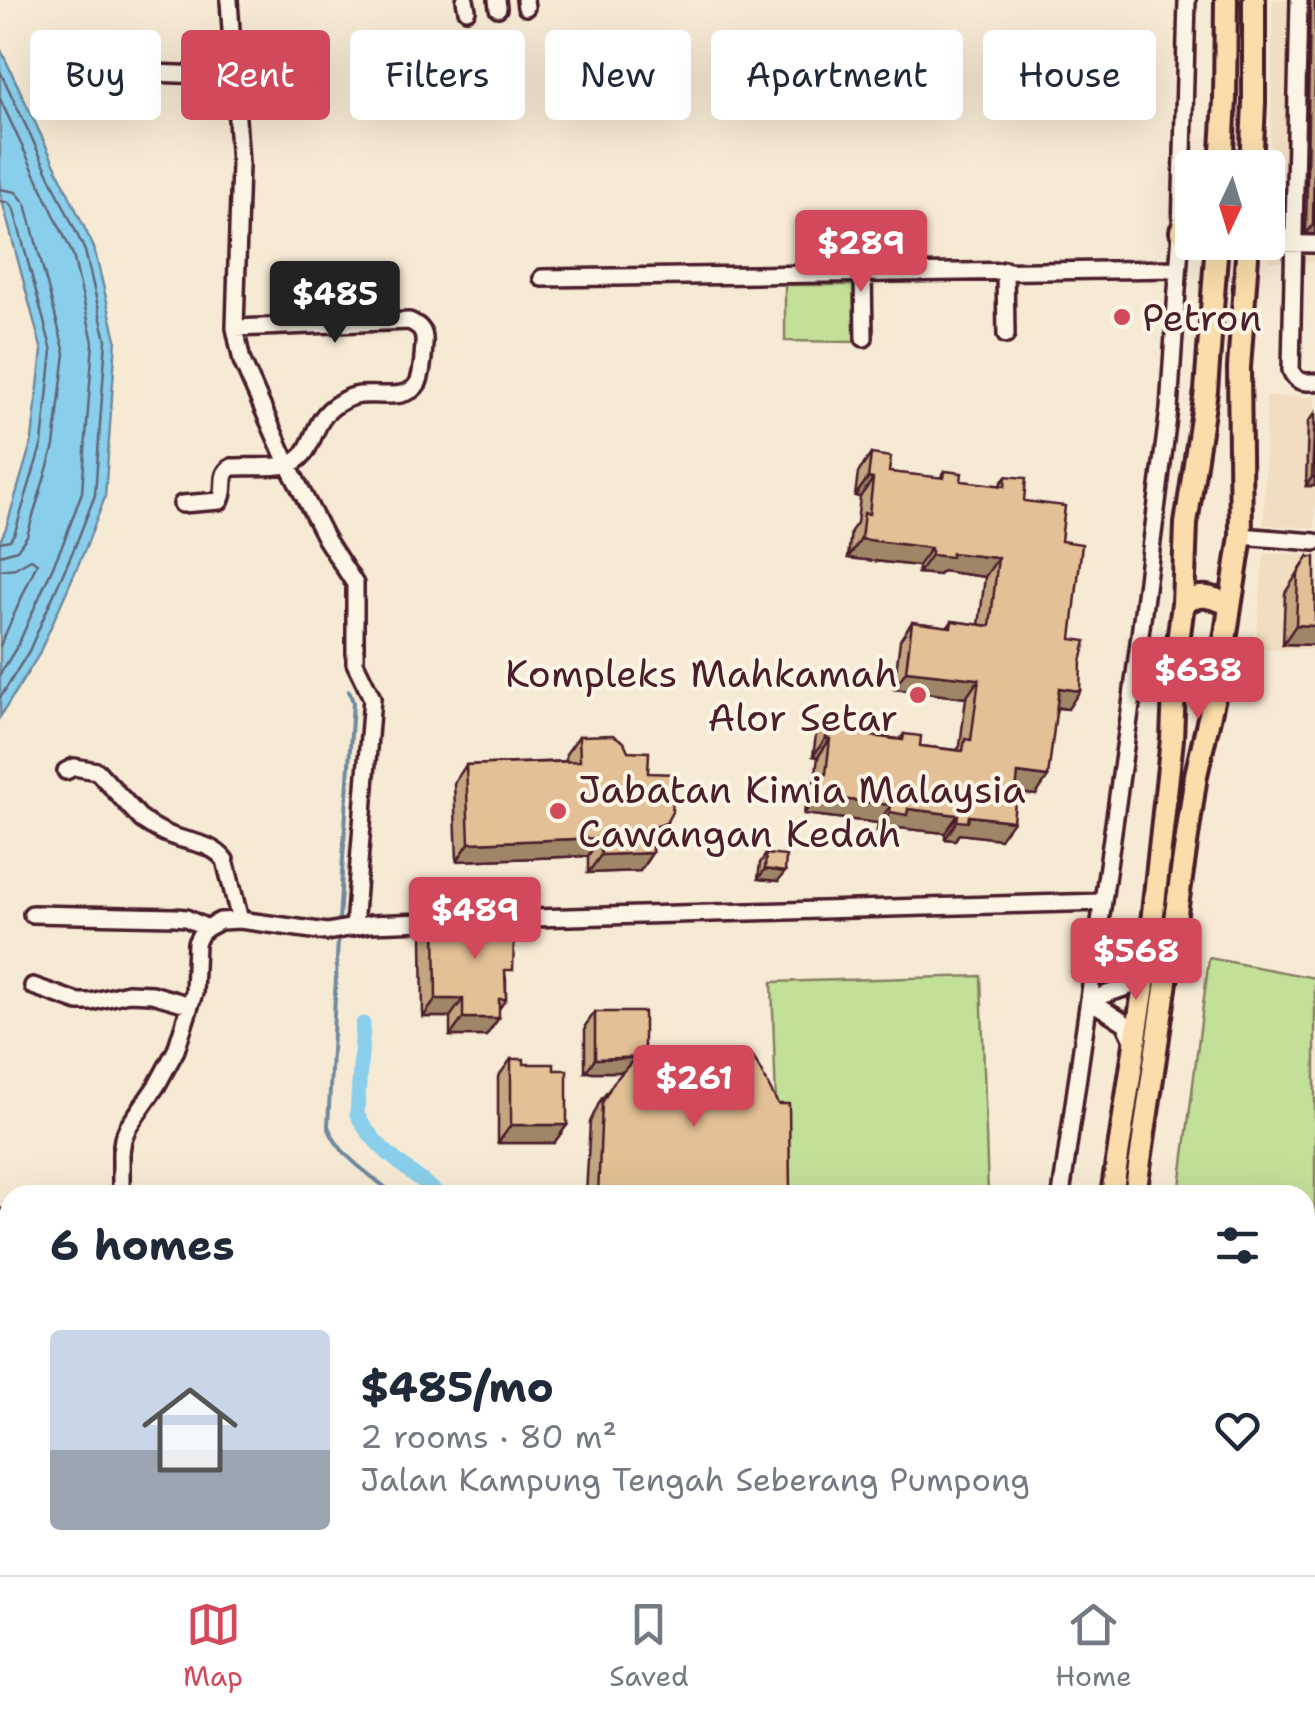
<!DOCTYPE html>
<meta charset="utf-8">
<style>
body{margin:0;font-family:"Shantell Sans",sans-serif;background:#f2f2f3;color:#1f2937;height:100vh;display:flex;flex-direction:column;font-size:38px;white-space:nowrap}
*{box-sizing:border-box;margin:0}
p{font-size:32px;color:#747a83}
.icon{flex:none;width:55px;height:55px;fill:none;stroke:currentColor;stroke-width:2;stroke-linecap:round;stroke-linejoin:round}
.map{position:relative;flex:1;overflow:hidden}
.panel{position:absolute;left:0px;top:1185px;width:1315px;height:390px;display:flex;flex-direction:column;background:#fff;border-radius:30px 30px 0 0;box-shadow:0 10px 40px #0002}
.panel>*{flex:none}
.hud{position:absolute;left:30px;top:30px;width:1255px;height:90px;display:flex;gap:20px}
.needle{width:65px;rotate:184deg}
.buttons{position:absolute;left:1175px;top:150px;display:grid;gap:20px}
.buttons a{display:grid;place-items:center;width:110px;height:110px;border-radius:10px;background:#fff;box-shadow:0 10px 40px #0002;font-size:50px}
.price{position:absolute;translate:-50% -85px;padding:0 22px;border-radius:10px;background:#d1495b;color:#fff;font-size:32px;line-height:65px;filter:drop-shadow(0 2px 5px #0008)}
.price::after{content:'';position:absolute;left:50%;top:60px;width:30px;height:22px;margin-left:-15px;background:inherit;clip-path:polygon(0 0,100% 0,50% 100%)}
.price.selected{background:#222;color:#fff}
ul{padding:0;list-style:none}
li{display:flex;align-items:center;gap:30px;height:250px;padding:0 50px}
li+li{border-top:2px solid #e0e1e3}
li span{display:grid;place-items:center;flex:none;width:280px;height:200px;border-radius:10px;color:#555}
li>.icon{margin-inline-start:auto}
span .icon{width:120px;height:120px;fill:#fffc;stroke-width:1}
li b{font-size:42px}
h2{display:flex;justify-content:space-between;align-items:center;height:120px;padding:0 50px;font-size:42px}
.tag{padding:0 35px;border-radius:10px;background:#fff;box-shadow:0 10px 40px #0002;font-size:35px;line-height:90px}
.tag.selected{background:#d1495b;color:#fff}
.tab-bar{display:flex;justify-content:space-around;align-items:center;height:140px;border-top:2px solid #e0e1e3;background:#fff;font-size:28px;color:#747a83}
.tab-bar a{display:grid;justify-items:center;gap:5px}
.tab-bar .selected{color:#d1495b}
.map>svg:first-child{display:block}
</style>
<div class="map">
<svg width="1315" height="1575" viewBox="0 0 1315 1575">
<rect width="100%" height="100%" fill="#f7ead5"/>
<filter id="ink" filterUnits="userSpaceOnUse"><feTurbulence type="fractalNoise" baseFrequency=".01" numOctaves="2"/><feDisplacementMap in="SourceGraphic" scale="20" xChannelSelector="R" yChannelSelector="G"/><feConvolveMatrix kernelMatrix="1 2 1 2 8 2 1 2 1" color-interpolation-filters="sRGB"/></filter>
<g filter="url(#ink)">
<path fill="#f1ddc2" d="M1273,0H1315V262H1268Z
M1266,396L1315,397V528L1264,525Z
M1264,553L1315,555V649L1255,650Z"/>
<path fill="#c2e098" stroke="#868062" stroke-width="2.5" d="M785,285H857V342L785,341Z
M1209,958L1315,978V1575H1132L1133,1565H1305V1195H1179Z
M981,976L988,1195H779L772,982Z"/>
<path fill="#89cfeb" stroke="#70899e" stroke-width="2.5" d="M0,48L94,248L116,339L105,497L86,547L38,656L0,717V541L6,528L32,440L42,351L0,193Z"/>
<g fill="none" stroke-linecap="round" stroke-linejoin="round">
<path stroke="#636578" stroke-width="2.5" d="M0,71L85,251L106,340L95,495L76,544L29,651L0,698
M0,99L73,255L93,342L82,492L65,539L18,645L0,674
M0,189L16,192L26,204L65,353L54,446L27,536L17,550L0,555
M0,201L9,203L14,210L52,351L42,443L15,532L10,540L0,542
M0,570L15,568L31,559L37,563L0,646"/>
<path stroke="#70899e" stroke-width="4" d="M339,921L353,702L349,691
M338,940L328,1126C338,1156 371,1175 395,1195
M842,1565L854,1575"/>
<path stroke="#89cfeb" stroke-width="15" d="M363,1024L357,1114C373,1148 412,1172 440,1195
M888,1565L900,1575"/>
<g stroke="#4a1f2b" stroke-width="22">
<path id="minor" d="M229,0L240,164L235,328L242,361L288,465L326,539L355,584V663L372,698L354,927
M465,0L467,10
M497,0L498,8
M525,0L526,7
M1299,0L1291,370C1296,383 1303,382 1315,382
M68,70L233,76
M1248,243L1315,244
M1005,270L1006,335
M863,273L864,338
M542,278L1178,269
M182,504L220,501C228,489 218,474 232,467C249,466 269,468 286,465C318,457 307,421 339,403C345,399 353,396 360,395C378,393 408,401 418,383C423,372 423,356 424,344C425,332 421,326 409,321L235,328
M1241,536L1315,542
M66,771L74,767L97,771L142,820C151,826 161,832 172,836C191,843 212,843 225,860L240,920
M32,914L175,917L186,918L207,928
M498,919L1103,902
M33,986L78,1002H91L128,993L152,994L190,1005
M1089,1000L1130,986L1143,969
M1089,1000L1125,1023L1134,1042
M121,1195V1152L123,1139L128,1127L157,1085L176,1050L194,993L196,943L201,933L207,928L220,921L240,920L327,932L370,924L450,921
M1061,1195L1131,705L1169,409L1181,231L1187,0
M0,1218L10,1221
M0,1288L10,1287
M192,1565L193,1575"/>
</g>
<g stroke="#4a1f2b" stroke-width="28">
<path id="major" d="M1221,168L1225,100L1226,0
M1251,168L1254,103V0
M1181,231L1192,217
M1183,604C1200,592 1213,597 1230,605
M1112,1195L1148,959L1172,739L1175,665L1183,604L1186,524L1206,391L1217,242
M1135,1195L1196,775L1221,666L1241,536L1239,368L1248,242
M1057,1575L1059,1565
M1086,1575L1087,1565"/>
</g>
<use href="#minor" stroke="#fcf5e5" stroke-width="15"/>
<use href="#major" stroke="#faddab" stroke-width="20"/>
</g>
<path fill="#c3a580" stroke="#4a1f2b" stroke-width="2.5" d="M1310,0H1315V234H1306Z
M1315,413V486H1306L1308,422Z
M871,454L889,472L940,478L945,471L961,481L999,486L1006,476L1024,501L1061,541L1071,639L1068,709L1057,708L1036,795L1016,793L1000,839L959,834L955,840L945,839V833L898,828L895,833L877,831L878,823L804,814L807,791L815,780L818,757L813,756L816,735L829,717L848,733L900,739L904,734L920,746L957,750L960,746L966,698L894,689L900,640L912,622L948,627L952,621L979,625L985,577L942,571L939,575L918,573V566L848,558L851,531L857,523L860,497L855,496L858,473Z
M1308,557L1315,645L1283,644L1285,593Z
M579,736L628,751L648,773L666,823L652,842V853L640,871L588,873V856L457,861L454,783L466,765L566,761V754Z
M766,854L778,881L758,879L760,863Z
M495,914L506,980V999L499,1009L486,1036H450V1017H423L422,937L435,919H491Z
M595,1012L644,1057L790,1195H586L590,1122L600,1101L623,1072H585V1026Z
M511,1059L524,1064L554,1070L567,1125L554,1143H498V1077Z
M35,1565H148L143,1575H35Z"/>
<path fill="#9f8668" stroke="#4a1f2b" stroke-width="2.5" d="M1313,225H1315V234H1306Z
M1312,477H1315V486H1306Z
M868,478L873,479L860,497L855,496Z
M861,539L931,548L918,566L848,558Z
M952,553L998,558L985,577L942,571L939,575L918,573L931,555Z
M1296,625L1315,626V645L1283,644Z
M906,671L979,679L966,698L894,689Z
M1059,688L1080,691L1068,709L1046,706Z
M826,738L830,739L818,757L813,756Z
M1018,773L1048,777L1036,795L1006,791Z
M817,796L891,805L878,823L804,814Z
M908,809L958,815L945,833L898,828L895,833L877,831L890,812Z
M969,816L1013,821L1000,839L959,834L955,840L945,839L957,821Z
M666,823L653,841L639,847L652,828Z
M600,838L588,856L457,861L469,843Z
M652,853L640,871L588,873L601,855Z
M765,869L785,872L778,881L758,879Z
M436,999H463L450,1017H423Z
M463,1018H499L486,1036H450Z
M644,1058L634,1072H585L595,1059Z
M511,1125H567L554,1143H498Z
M137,1568H148L143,1575H132Z"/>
<path fill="#e3c095" stroke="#4a1f2b" stroke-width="2.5" d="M1315,87V225H1313Z
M1315,413V477H1312Z
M871,454L891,457L889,472L944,478L945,471L962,473L961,481L1005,486L1006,476L1026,478L1024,501L1065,506L1061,541L1082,544L1071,639L1086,641L1081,662L1080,691L1059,688L1048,777L1018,773L1013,821L969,816L968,822L957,821L958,815L908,809L907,815L890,812L891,805L817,796L820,773L826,774L830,739L826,738L829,717L850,719L848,733L903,740L904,734L921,736L920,746L963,751L965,739L971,740L979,679L906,671L912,622L951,627L952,621L990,626L998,558L952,553L951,557L931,555V548L861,539L864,513L869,514L873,479L868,478Z
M1308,557H1315V626L1296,625L1298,574Z
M613,735L624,742L628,751L649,752L648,773L675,774L672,812L666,823L652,828V853L601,855L600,838L469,843L466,765L580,761L579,736Z
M766,854L786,856L785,872L765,869Z
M515,913L513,970H505L506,999H499V1018H463V999H436L435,919H495V914Z
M595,1012H644V1057L595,1059Z
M753,1056L778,1104H789L790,1195H598L602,1103L613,1083L636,1057Z
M511,1059H524V1064H554V1070H567V1125H511Z
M48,1565H148V1568H137V1575H48Z"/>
</g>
<g fill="#d1495b" stroke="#fcf5e5" stroke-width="4">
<circle cx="1122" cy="317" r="10"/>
<circle cx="918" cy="695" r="10"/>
<circle cx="558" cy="811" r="10"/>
</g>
<g text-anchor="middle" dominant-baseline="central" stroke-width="8" stroke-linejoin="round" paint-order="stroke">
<g font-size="38" fill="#4a1f2b" stroke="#fcf5e5" text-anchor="start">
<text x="1142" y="317">Petron</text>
<text x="898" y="673" text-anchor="end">Kompleks Mahkamah<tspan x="898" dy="44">Alor Setar</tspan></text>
<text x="578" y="789">Jabatan Kimia Malaysia<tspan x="578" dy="44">Cawangan Kedah</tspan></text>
</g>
</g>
</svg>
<div class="buttons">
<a><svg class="needle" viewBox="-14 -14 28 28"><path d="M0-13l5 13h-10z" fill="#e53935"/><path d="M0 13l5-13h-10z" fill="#747a83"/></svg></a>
</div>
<b class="price" style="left:861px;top:295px">$289</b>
<b class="price selected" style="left:335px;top:346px">$485</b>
<b class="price" style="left:1198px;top:722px">$638</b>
<b class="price" style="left:475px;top:962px">$489</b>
<b class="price" style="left:1136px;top:1003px">$568</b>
<b class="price" style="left:694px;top:1130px">$261</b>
<div class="hud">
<a class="tag">Buy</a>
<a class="tag selected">Rent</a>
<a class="tag">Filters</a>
<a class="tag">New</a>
<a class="tag">Apartment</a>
<a class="tag">House</a>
</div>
<section class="panel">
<h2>6 homes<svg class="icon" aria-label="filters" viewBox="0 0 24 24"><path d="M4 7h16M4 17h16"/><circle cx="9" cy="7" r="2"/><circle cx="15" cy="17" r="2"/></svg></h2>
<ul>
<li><span style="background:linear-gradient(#c9d6e8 60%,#9aa5b1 0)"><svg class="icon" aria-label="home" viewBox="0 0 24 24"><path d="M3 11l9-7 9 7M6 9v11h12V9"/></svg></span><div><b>$485/mo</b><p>2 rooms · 80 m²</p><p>Jalan Kampung Tengah Seberang Pumpong</p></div><svg class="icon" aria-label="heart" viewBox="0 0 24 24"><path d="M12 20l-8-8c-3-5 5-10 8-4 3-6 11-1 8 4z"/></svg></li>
</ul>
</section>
</div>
<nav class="tab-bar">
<a class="selected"><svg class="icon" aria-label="map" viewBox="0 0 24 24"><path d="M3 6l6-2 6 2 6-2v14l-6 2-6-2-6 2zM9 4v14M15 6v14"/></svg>Map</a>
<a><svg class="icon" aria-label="saved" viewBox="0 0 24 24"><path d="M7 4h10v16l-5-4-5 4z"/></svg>Saved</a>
<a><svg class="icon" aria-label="home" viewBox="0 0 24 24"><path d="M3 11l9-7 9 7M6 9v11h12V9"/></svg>Home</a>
</nav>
